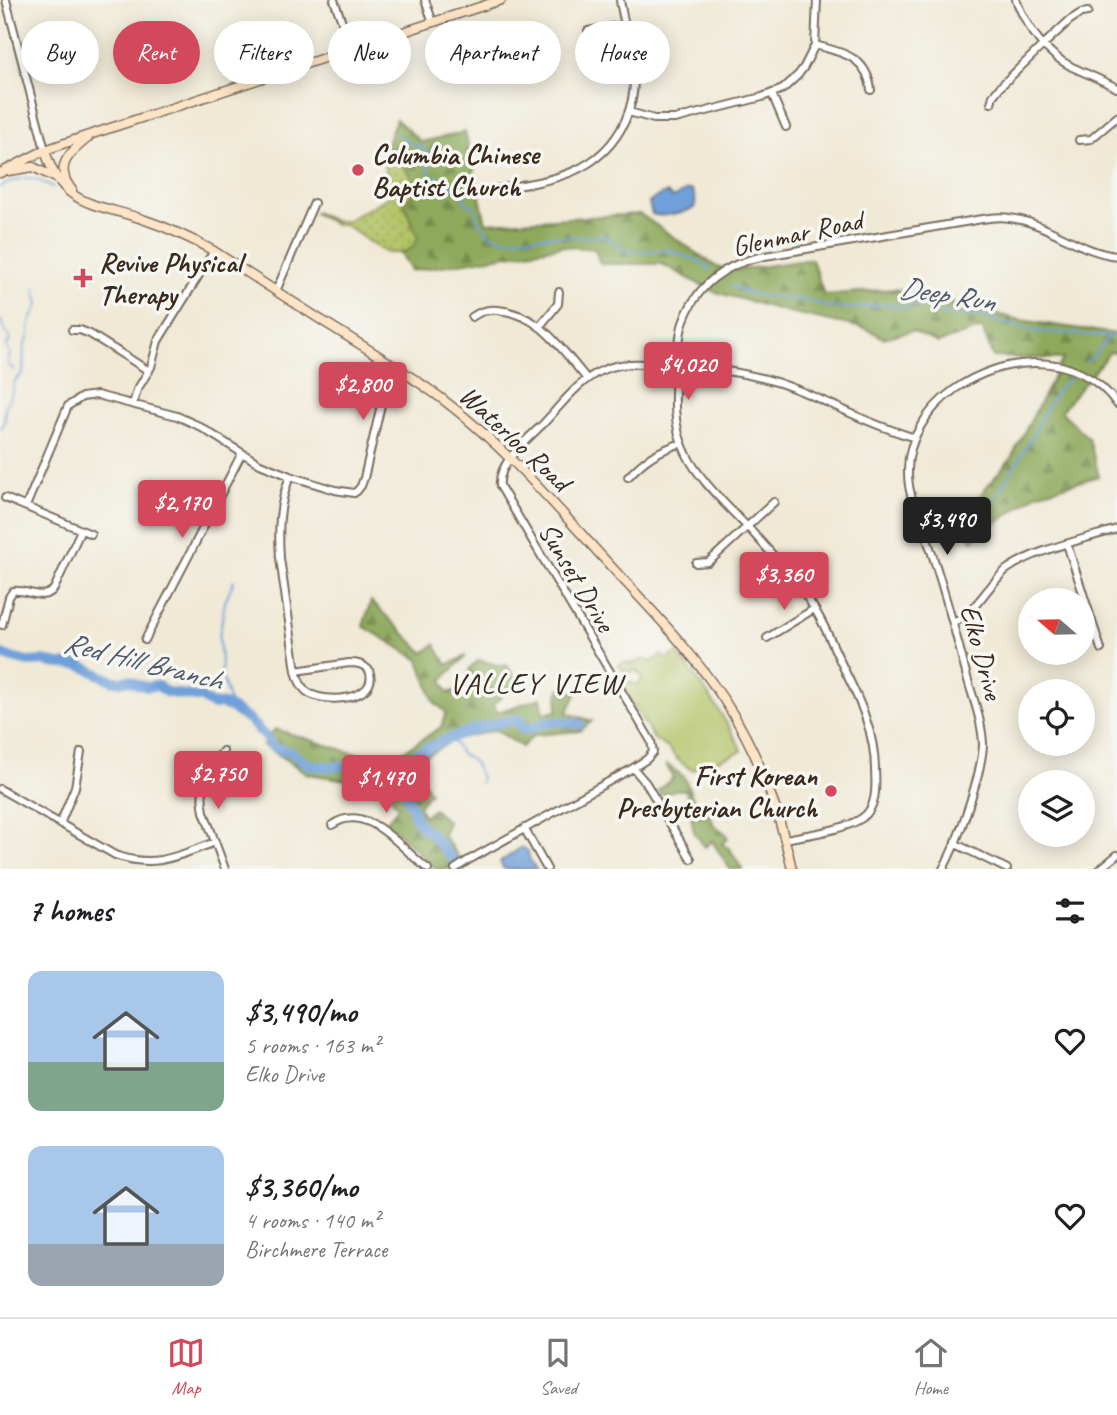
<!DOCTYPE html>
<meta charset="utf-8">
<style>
body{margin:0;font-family:Caveat,sans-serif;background:#f6f6f6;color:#202124;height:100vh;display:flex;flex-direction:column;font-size:26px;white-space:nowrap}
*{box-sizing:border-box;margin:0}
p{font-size:23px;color:#757577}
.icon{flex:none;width:38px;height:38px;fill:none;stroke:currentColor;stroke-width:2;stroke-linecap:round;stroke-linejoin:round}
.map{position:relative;height:869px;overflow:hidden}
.side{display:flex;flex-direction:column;background:#fff;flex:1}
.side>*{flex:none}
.guide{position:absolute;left:21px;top:21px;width:700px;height:63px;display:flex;gap:14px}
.needle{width:46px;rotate:290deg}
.fabs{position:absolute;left:1018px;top:588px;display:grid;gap:14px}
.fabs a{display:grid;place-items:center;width:77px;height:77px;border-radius:50%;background:#fff;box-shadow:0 4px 18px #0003;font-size:35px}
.price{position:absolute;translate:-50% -60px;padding:0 16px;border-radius:7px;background:#d1495b;color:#fff;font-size:23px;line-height:46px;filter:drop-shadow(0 2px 4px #0008)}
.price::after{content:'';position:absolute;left:50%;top:42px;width:21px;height:16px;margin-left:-10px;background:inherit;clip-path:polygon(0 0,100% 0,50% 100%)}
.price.current{background:#222;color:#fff}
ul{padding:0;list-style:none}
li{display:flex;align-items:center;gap:21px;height:175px;padding:0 28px}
li span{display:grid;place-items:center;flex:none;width:196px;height:140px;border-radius:14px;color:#555}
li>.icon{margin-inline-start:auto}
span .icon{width:84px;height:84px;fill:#fffc;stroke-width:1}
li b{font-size:30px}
h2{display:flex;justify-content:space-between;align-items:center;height:84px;padding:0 28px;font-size:30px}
.pill{padding:0 24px;border-radius:32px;background:#fff;box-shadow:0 4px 18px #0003;font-size:24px;line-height:63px}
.pill.current{background:#d1495b;color:#fff}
.dock{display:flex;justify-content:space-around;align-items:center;height:98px;border-top:2px solid #e0e0e0;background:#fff;font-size:19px;color:#757577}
.dock a{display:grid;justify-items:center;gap:4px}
.dock .current{color:#d1495b}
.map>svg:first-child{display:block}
</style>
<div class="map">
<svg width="1117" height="869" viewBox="0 0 1117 869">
<defs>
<pattern id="forest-firs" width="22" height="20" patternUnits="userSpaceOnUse" patternTransform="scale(1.75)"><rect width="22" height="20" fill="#8da95b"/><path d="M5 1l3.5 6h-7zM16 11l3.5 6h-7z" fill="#748a4b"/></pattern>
<pattern id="park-dots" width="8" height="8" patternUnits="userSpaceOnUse" patternTransform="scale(1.75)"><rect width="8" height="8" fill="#b2c366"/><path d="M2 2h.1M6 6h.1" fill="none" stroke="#929f53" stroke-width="1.8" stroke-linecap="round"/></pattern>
</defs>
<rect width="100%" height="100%" fill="#f6f6f2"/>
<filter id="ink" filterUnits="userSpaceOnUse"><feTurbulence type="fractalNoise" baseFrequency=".0143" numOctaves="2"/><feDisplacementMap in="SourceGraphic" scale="14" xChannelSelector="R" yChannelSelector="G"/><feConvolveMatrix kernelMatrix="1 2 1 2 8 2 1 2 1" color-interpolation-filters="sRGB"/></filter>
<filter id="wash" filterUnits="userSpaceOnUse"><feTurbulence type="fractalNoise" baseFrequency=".00686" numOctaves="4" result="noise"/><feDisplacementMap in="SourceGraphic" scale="28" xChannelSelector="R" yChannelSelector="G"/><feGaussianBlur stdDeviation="1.57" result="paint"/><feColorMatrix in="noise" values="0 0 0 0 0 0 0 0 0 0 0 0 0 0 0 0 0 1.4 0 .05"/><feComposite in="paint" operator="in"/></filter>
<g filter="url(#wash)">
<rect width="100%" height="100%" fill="#f0e9d5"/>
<path fill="#b2c366" stroke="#767642" stroke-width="2" d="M677,653C702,684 724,715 742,751L692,770L678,760L669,749L654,739L622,686L627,681L636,685L641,682L642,676L635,670L627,673L618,665L625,662L632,664L643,659L652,662L661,655L667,659Z"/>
<path fill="url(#forest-firs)" stroke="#646a3c" stroke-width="2" d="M396,119L421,142L465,132L486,223L640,214L717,267L738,270L812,259L824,295L895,289L1020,320L1117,334V353L1110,352L1061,411L1089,439L1099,476L1037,494L972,541L962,517L1011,458L1063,359L993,357L982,328L938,343L912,331L883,338L867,329L784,311L712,291L662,264H600L595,249L564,246L411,271L401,253L407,251L418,238L404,204L405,199L409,197L414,188C413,184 412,180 410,176C406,167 392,156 382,157Z
M371,601L424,653L435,644L447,665L466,656L442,680L448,693L471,685L469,669L479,660L501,666L507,665L516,679L513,687L493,704L497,712L541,698L544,713L557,711L559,688L577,693L567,713L592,721L580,731L534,735L522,747L496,730L456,739L412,763L430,792L419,806L423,816L434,809L448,822L443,835L460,859L448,869H436L386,822L398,807L384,786L308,774L263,745L275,729L385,763L441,727L446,712L434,702L419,660L363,626Z
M666,764L684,777L697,808L703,811L709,810L713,824L726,834L728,839L722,844L730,849L742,869H730L712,841L705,847L694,832L686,790H675L662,795L659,793L658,790L673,778Z"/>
<path fill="url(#park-dots)" stroke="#767642" stroke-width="2" d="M388,156C399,162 415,174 414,189C413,195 406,199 404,204L418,238L413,247L407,251L401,253H388L378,248L345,225L334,224L314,213L315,212L334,221H346L392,195L382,157Z"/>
<path fill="#70a0d9" stroke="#56657c" stroke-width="2" d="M687,190H692C695,196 697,202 694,208C683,213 664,218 652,214L649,203C654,198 660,194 667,193L673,198Z
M522,847L528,851L529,858L536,869H504L500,862Z"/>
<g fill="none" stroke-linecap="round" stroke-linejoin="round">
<path stroke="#70a0d9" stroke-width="2" d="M398,134L411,143L425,149L431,180L436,176L460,191L466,203C476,206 477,211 477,220L490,235L504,239L546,236L575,237L606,236L623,250L631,251L670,250L701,262L711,270
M0,187C24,175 30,175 53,187
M731,286L751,294L811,301L828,307L852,308L888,304L897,307H906L916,305L950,315L984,317L1006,324L1035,331L1117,337
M0,320L10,339V341L6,345L11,354L9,358L8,365L15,370
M1086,362L1094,356L1108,337
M0,429C9,417 2,416 6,406C9,396 14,393 14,382L23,373L24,348L26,341L29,337C28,324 32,314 39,305L35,288
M970,531C993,503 1011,472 1030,441C1035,434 1038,425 1042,417C1048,403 1058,388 1070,378
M231,708L222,676L219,637L225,602L234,580
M451,738L461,754L469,758L475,764L481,778L480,783"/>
<path stroke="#70a0d9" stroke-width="10" d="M0,653L12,658L28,662L43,661L59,664L80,665L111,680L120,682L129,680L139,685L147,687L158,686L166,692L202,698L212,705L222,704L231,708L249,720L267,738L270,745L281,750L291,752L309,765L330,767L342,766L370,770L392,766L400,778L418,823L431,834L454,861
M394,767C431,743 475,726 519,719L521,720L520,727L525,730C547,721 558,720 580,724"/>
</g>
</g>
<g filter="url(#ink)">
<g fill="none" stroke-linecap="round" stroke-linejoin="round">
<g stroke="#7a6d5e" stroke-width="10">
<path id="street" d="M6,0L45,150
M334,0L352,49
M425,0L433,23
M1016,0C1027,28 1045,53 1072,67C1087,74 1102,80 1117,88
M588,31L624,25
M815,45C843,53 867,56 871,90
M772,94L786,127
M991,103L993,96L1000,87L1043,45L1070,20L1081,13L1088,12
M629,112L654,119H675L762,97L783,89L798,75L804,67L815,45L817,0
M1079,140L1091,139L1117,117
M484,191C539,182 599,179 625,121C631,108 634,93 634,79C633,53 624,26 620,0
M276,291L314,203
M472,317C480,311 488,309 498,310C541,314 561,349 587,379
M540,326L558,304L559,292
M72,330H80L90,334L149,371
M133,404L137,390L151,367L158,341L214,251
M290,476C279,505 278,527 280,558L296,671C298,678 300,686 306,691C322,705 381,701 369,670C363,664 357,663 349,663L296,671
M628,477C645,459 657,451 682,443
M5,498L91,534
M26,506L68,406L82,397L97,395L177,416L197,425L260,464L290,476L335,490L354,493L357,491L361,486L364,478L388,375L392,364
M1067,544L1101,649
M696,563L708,562L713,558L774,502
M953,622C976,613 987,586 1006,570C1033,550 1085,539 1117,529
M2,625L9,597L13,591C28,589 42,602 54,589L81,530
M767,638L814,609
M145,640L242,453
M223,751C206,771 199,786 204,812L225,869
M633,768L646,783L691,859
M0,789L115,855C154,869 178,856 215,842
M60,824L75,787L81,752
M332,825C367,800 402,850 428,869
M524,828L547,869
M785,839C805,835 845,830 862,818C877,808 876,786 875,770C875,733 860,701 844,669C834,649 826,627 814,608C797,581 775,557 754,534C732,510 699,481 686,453C672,425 674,395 677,365C678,351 679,336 683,323C696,285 726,263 765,256L982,219C991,218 1000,216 1009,218C1048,222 1078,252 1117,256
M956,844L1007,869
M455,869L467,861L633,768L647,759L653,752L651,741L500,486C497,463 529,438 544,423C562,404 579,380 603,370C623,361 645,364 666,365C704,367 740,371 776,382C802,390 826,402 850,413C871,423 893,431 915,438
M943,869C959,839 969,808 978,775C980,765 983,754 983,744C982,721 973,698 967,677C955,630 943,584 927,539C920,517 908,498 908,473C907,439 928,408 955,389C978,373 1007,363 1035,363C1068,363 1098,377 1117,404
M1100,869L1117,855"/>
</g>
<g stroke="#7a6d5e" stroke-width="11">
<path id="secondary" d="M45,150C61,208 97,203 145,220C169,228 192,239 214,251C251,275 288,299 326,323C365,347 404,371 441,398C499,442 547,496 596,550C640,599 690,647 726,703C759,753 779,811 792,869
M9,171L33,167L56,178
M0,173L45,150L86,136L501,0
M72,190C53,167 69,153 88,138"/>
</g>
<use href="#street" stroke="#fff" stroke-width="6"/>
<use href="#secondary" stroke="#fee4c6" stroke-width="8"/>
</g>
</g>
<g fill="#d1495b" stroke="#f6f6f2" stroke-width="2.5">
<circle cx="358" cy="170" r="7"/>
<path d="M79.5 267.5h7v7h7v7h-7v7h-7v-7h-7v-7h7z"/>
<circle cx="831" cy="791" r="7"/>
</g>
<g text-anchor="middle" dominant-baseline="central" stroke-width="7" stroke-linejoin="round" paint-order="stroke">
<g font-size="28" font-weight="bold" fill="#3b2a1e" stroke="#f6f6f2" text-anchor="start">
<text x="372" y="154">Columbia Chinese<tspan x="372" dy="32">Baptist Church</tspan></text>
<text x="99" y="262">Revive Physical<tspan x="99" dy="32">Therapy</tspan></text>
<text x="817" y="775" text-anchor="end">First Korean<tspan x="817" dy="32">Presbyterian Church</tspan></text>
</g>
<g font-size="28" fill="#3b2a1e" stroke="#f6f6f2">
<text transform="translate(797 233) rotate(-12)">Glenmar Road</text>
<text transform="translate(515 438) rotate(43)">Waterloo Road</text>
<text transform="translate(577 577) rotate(59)">Sunset Drive</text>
<text transform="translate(982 652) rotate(75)">Elko Drive</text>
</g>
<g font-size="30" font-style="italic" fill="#505969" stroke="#f6f6f2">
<text transform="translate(947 294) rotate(9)">Deep Run</text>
<text transform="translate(143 661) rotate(14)">Red Hill Branch</text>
</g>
<g font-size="30" letter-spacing="2" fill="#3b2a1e" stroke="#f6f6f2">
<text x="536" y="683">VALLEY VIEW</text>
</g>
</g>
</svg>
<div class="fabs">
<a><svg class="needle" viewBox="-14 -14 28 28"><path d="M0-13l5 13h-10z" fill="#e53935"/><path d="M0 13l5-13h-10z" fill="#757577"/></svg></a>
<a><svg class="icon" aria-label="locate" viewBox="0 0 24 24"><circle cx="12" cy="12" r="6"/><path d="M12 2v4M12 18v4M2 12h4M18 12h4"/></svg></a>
<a><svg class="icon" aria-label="layers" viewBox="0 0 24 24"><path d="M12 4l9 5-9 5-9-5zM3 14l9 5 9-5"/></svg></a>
</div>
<b class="price" style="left:688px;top:402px">$4,020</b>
<b class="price" style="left:363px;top:422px">$2,800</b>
<b class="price" style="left:182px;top:540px">$2,170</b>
<b class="price current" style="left:947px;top:557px">$3,490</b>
<b class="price" style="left:784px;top:612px">$3,360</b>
<b class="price" style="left:218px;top:811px">$2,750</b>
<b class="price" style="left:386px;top:815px">$1,470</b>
<div class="guide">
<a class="pill">Buy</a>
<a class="pill current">Rent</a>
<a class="pill">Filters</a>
<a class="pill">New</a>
<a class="pill">Apartment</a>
<a class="pill">House</a>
</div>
</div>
<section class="side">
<h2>7 homes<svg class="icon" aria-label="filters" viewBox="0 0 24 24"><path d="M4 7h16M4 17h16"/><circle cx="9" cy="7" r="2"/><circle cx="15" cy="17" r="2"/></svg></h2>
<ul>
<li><span style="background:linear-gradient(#a9c7e8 65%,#7fa58c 0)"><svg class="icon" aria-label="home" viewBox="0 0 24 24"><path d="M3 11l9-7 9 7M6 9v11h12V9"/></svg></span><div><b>$3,490/mo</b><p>5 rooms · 163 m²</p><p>Elko Drive</p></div><svg class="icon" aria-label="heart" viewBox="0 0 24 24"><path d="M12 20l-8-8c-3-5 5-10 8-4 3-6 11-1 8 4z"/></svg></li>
<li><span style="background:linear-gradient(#a9c7e8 70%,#9aa5b1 0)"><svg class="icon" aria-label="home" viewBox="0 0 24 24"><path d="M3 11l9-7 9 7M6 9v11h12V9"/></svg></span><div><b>$3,360/mo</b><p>4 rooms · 140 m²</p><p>Birchmere Terrace</p></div><svg class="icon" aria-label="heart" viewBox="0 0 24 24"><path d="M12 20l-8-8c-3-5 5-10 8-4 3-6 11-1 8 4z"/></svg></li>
</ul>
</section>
<nav class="dock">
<a class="current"><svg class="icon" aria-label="map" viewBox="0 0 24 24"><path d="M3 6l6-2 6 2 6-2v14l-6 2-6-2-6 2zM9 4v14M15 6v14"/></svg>Map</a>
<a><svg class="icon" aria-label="saved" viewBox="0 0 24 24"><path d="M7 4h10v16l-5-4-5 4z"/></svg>Saved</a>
<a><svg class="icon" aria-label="home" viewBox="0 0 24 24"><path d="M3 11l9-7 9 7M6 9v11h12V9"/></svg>Home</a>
</nav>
